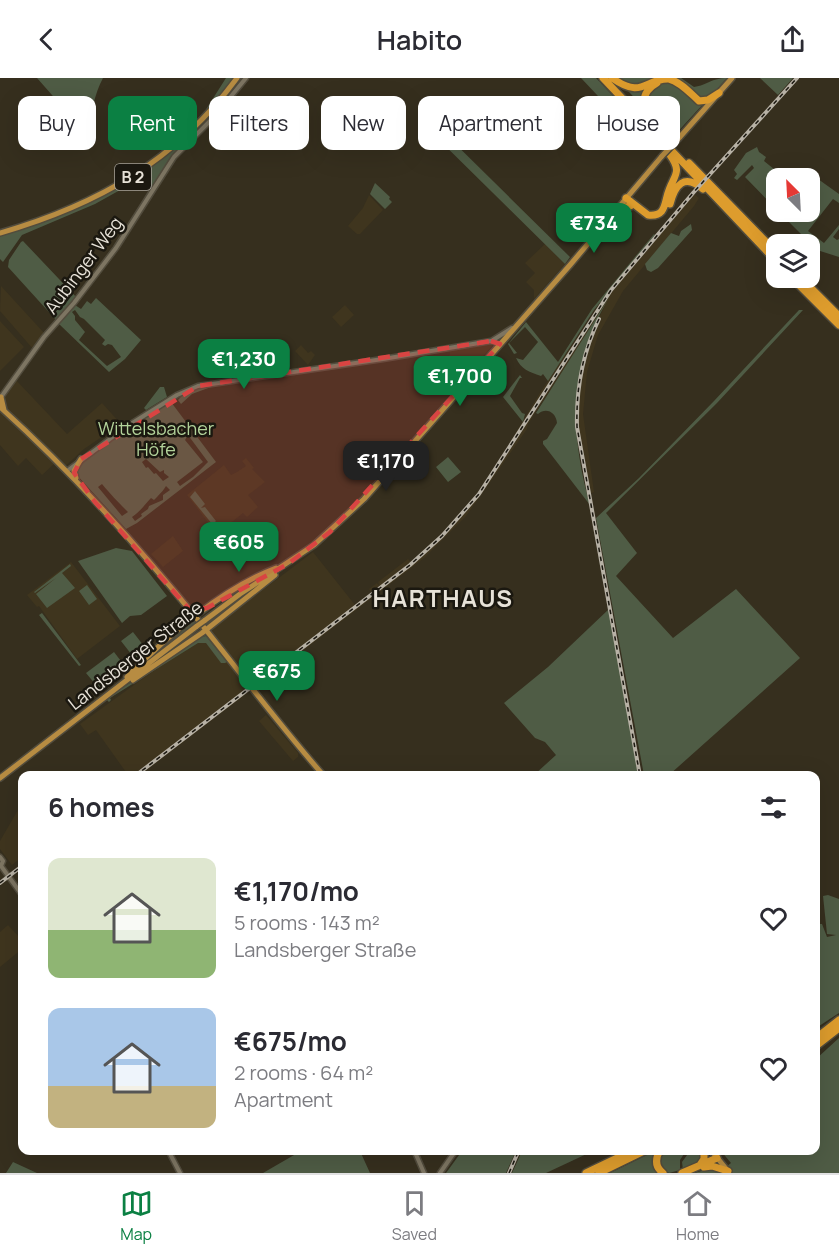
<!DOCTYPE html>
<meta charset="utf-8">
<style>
body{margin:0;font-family:Manrope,sans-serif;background:#f2f2f3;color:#2b2b33;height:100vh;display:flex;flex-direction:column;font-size:22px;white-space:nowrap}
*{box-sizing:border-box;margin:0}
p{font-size:20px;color:#7c7c81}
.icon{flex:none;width:33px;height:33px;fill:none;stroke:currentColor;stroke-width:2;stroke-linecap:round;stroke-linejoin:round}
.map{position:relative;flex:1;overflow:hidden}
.side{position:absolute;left:18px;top:693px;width:802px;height:384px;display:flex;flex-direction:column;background:#fff;border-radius:12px;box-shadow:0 6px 24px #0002}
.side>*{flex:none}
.hud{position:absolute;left:18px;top:18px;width:804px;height:54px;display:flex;gap:12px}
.needle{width:39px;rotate:336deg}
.tools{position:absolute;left:766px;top:90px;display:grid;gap:12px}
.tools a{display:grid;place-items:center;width:54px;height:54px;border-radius:12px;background:#fff;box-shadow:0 6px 24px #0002;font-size:30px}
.price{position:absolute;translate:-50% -51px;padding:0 14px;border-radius:12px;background:#0b8043;color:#fff;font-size:20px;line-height:39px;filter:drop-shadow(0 2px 3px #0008)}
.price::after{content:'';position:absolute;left:50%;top:36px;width:18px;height:14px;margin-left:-9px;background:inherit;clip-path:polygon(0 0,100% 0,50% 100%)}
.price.current{background:#222;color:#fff}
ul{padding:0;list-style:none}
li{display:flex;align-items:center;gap:18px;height:150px;padding:0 30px}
li span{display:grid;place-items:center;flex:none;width:168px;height:120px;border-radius:12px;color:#555}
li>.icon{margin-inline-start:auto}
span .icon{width:72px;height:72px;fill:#fffc;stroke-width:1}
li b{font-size:26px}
h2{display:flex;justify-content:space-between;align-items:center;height:72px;padding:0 30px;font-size:26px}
.chip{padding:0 21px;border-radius:12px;background:#fff;box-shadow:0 6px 24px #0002;font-size:21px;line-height:54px}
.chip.current{background:#0b8043;color:#fff}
header{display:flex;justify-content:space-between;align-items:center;height:78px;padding:0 30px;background:#fff;font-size:27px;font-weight:600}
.tab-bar{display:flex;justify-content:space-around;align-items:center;height:84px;border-top:2px solid #e1e1e2;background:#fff;font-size:16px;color:#7c7c81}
.tab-bar a{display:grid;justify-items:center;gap:3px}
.tab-bar .current{color:#0b8043}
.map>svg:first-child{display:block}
</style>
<header><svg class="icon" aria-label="back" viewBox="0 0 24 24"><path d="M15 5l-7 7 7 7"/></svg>Habito<svg class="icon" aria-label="share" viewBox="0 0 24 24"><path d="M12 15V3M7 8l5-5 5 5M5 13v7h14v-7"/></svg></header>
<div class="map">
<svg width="839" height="1095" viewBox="0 0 839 1095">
<rect width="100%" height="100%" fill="#362f1e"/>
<path fill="#3f351e" d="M692,114L699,120L694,128L623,213L598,257L587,294L583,336L594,414L587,417L576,349V315L584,275L591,255L605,228L528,346L527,351L481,417L466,438L424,480L140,697H128L96,652L88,657L80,646L199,560L313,474L355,527L372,515L369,511L377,505L380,509L378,504L408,481L411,484L425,473L453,445L485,406L541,313L610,211Z
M369,117L383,132L360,156H357L348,148L363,130Z
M545,166L565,186L534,221V212L526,204L535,195L525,185Z
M1,208L45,256L33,271L0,233Z
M345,227L354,237L341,249L332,239Z
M0,243L24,269L0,293Z
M492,266V268L466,298L448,279L450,277V273Z
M301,267L308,275L311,273L315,277L308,287L295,273Z
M15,301L67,356L102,325L121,346L84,371L60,393L54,386L42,397L26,380L18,388L0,367V318Z
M246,380L254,390L252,391L265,404L248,417L258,429L247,439L243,435L217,456L187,417L224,387L231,397L237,394L246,388L242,383Z
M173,458L183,473L163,489L151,476Z
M71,484L120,548L77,581L39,528L37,529L27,517Z
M266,637L298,675V679L293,683L259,643Z
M22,725V779L12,787L0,771V763Z
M8,847L22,862V871L0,889V854Z"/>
<path fill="#4f5c45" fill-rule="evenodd" d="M37,0H103C94,16 93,36 82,51Z
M226,0H235L207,34L205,33Z
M238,0H243L207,45L181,69L151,112L138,102L95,126L22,157L3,184L0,181V157L79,130L114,112L140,97L163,80Z
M581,0H596L655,62L647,70Z
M616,0H681L694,9C708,7 711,0 727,0L672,60Z
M760,0H793L778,17Z
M429,40L570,179L565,186L424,47Z
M757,69L759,74L766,79L764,83L785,100L800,96L804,91L839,116V125L833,121L808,153L824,165L839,147V151L833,159L837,162L839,161V179L817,172L779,134H810V100H777V132L745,99L754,90L752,87L737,102L734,100L737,96L734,92L746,75Z
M375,105L390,119L389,121L392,124L385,131L370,116Z
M627,130L631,131L607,149L507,263C514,249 616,133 627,130Z
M691,146L692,152L658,190L651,194L647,192L645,186L671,155L679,158L681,153Z
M654,156L655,157L594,232L548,303L543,296L541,298C529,294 521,291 516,280L523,282L538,264L525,249L509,265L517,275L514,276L508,266L526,244L558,284L592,231Z
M23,163L77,220L57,243L8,189L9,182L21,164Z
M610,218C569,286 569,353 590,427L543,366V363L547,361L557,345C556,334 546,329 538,336L536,335Z
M96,220L141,262L125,281L109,294L59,246L75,227L81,231L87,223L91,226ZM75,232L80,239L84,241L105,262L102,266L105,268L108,266L112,267L121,279L107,288L79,262L85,254L75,242V238L72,234Z
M799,232H803L717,325L606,435L637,475L616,498L673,560L736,511L800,580L669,697H644L596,440L639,400L714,323Z
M520,297L522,300H520L510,318L522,335L525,336L523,344L503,319Z
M268,300L219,306L192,316L181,326L178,322C193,303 244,303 268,300Z
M160,309H164L167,319L146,332L144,330Z
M171,324L216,384L137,445L126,451L75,395C90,369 144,341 171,324ZM188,357L208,384L193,399L180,408L177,404L203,384L185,362ZM146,381L160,394L164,392V395L169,399L163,403L156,395L154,396L148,389L146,390L142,384ZM102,406C111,417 118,424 128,434L122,438L98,409ZM166,408L170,412L163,417V422L149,428L148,431L141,436L142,438L135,443L132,439C141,433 144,427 151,420L154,422C158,418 164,412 166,408Z
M448,379L461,394L448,404L436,389Z
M195,413L205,426L201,430L205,429L216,443L214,445L218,451L217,452L190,419Z
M116,470L132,473L167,518L141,537L130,538L122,545L78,483Z
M70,486L71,488L62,495L75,510L47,530L36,516L56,500L35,515L34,514Z
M87,507L97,521L89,527L79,513Z
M609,531L639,697H534L556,677L545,664L535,660L504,625L548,589Z
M42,535L81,587L79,588L39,537Z
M194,543L196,546L134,594Z
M133,554L147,572L135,581L121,563Z
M206,558L227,584L225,585H221L206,565H198L110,620L111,622L109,624L106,621L110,618L200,559Z
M114,574L127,591L100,612L86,595Z
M828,817L839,821V935L816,950V846H822L827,859L836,857L827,856L823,818Z
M839,960V1095H694L713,1090L722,1092L731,1085L721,1073L816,1072V981Z
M301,1073H360L370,1095H263Z
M462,1073V1072L516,1073L506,1095H446Z
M522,1073V1072L593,1073L546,1095H512Z
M655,1073H658L660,1095H610Z
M663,1073H686L680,1082V1092L669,1095L661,1090L659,1077Z
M690,1073H702C701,1085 695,1087 683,1092L682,1084Z
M13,1084L37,1095H6Z"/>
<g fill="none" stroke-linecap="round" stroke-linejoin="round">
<g stroke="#524c3d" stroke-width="7">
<path id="minor" d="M493,262L512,250
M1,319L44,259L74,225L116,170L174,79L214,39L246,0
M67,393L126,349L177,317L198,308L383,281L491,263L500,266
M0,779L3,783L1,788L22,817
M168,1072L180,1095
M414,1072L424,1095
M440,1095L456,1072"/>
</g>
<g stroke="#524c3d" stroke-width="8">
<path id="major" d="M679,60L732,0
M0,155C97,127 176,83 237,0
M1,319L4,332
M0,329C72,394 137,467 198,542C240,594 280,648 324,698
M76,400L74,393L81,381
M204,543L240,516L314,467L364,421L570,187L662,78
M127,599C167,558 222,511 276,490
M133,602L202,555L275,497
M0,700L197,548
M711,1072L727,1092"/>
</g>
<g stroke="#524c3d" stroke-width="10">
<path id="highway" d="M603,0L777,184
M612,0C643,22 645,0 669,1C681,4 691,16 699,23L708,22L719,15
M657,5C632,19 650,38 660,55
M689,85L777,175
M626,120L648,137C667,139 664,124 669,112C675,96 682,94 670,77
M670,126C675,107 684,95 703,111
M611,136L621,130L630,128
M792,200L839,247
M801,200L839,238
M816,960L839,942
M816,968L839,950
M660,1072C655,1081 655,1089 663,1095
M700,1087L704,1081V1072
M704,1089L712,1088L728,1093
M586,1095L634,1072
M599,1095L646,1072
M682,1095L717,1080"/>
</g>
<use href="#minor" stroke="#7d7562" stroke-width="4"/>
<use href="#major" stroke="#b78c42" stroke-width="5"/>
<use href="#highway" stroke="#dd9c2d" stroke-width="7"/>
<g stroke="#b7b1a5" stroke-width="4">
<path id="rail" d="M599,241C582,276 576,310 577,349L640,698
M135,698L410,487L442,458L479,416L611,212L693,115L797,0
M0,805L22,788
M509,1095L519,1072"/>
</g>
<use href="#rail" stroke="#1b1810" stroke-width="1.5" stroke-dasharray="4.5" stroke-linecap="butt"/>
<g stroke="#524c3d" stroke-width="8" stroke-linecap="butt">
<path id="major-bridge" d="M662,78L679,60
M197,548L204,543"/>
</g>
<use href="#major-bridge" stroke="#b78c42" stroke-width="5"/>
</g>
<path fill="#d94442" fill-opacity="0.2" stroke="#d94442" stroke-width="4.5" stroke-dasharray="12 8" stroke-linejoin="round" d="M491,263L500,266L330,454L288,486L207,530L189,531L95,424L74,395L81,381L198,308Z"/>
<g text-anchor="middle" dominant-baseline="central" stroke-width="5" stroke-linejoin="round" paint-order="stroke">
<rect fill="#1b1810" stroke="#aaa59c" stroke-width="1.5" x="115" y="86" width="36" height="26" rx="4.5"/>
<g font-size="16" font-weight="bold" fill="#e7e2d8">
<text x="133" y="99">B 2</text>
</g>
<g font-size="18" fill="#e7e2d8" stroke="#1b1810">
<text transform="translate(83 187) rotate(-53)">Aubinger Weg</text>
<text transform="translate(135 577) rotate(-38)">Landsberger Straße</text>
</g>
<g font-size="18" fill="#b2d29a" stroke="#1b1810">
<text x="156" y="350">Wittelsbacher<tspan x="156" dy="21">Höfe</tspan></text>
</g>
<g font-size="24" font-weight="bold" letter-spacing="1.5" fill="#e7e2d8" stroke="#1b1810">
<text x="443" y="519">HARTHAUS</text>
</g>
</g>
</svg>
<div class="tools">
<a><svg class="needle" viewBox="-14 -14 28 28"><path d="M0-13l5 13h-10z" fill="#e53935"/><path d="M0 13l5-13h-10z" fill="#7c7c81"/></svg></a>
<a><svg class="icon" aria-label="layers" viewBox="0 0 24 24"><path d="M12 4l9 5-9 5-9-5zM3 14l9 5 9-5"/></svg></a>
</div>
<b class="price" style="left:594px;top:176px">€734</b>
<b class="price" style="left:244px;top:312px">€1,230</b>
<b class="price" style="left:460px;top:329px">€1,700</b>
<b class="price current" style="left:386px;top:414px">€1,170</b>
<b class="price" style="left:239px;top:495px">€605</b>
<b class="price" style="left:277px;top:624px">€675</b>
<div class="hud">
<a class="chip">Buy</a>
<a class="chip current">Rent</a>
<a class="chip">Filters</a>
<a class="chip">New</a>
<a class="chip">Apartment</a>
<a class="chip">House</a>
</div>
<section class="side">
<h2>6 homes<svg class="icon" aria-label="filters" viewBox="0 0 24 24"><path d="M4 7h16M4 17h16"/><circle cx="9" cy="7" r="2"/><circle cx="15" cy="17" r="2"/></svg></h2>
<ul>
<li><span style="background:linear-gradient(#dfe7d0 60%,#8fb573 0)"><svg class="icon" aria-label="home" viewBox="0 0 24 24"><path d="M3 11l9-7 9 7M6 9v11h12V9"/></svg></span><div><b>€1,170/mo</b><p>5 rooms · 143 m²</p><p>Landsberger Straße</p></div><svg class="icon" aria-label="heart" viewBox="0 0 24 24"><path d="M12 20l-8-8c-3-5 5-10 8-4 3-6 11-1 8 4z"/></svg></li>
<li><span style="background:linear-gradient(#a9c7e8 65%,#c2b280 0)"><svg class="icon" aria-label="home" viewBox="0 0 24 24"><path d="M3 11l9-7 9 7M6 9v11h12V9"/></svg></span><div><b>€675/mo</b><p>2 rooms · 64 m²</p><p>Apartment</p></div><svg class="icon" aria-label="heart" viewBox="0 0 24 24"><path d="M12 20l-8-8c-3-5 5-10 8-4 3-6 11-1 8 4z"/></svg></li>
</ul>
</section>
</div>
<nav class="tab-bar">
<a class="current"><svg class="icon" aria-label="map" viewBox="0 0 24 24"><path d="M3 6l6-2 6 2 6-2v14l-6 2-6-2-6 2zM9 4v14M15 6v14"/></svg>Map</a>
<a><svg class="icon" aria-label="saved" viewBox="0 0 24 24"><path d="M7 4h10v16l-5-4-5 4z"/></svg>Saved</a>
<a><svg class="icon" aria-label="home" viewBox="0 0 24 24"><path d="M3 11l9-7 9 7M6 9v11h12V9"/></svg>Home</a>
</nav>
